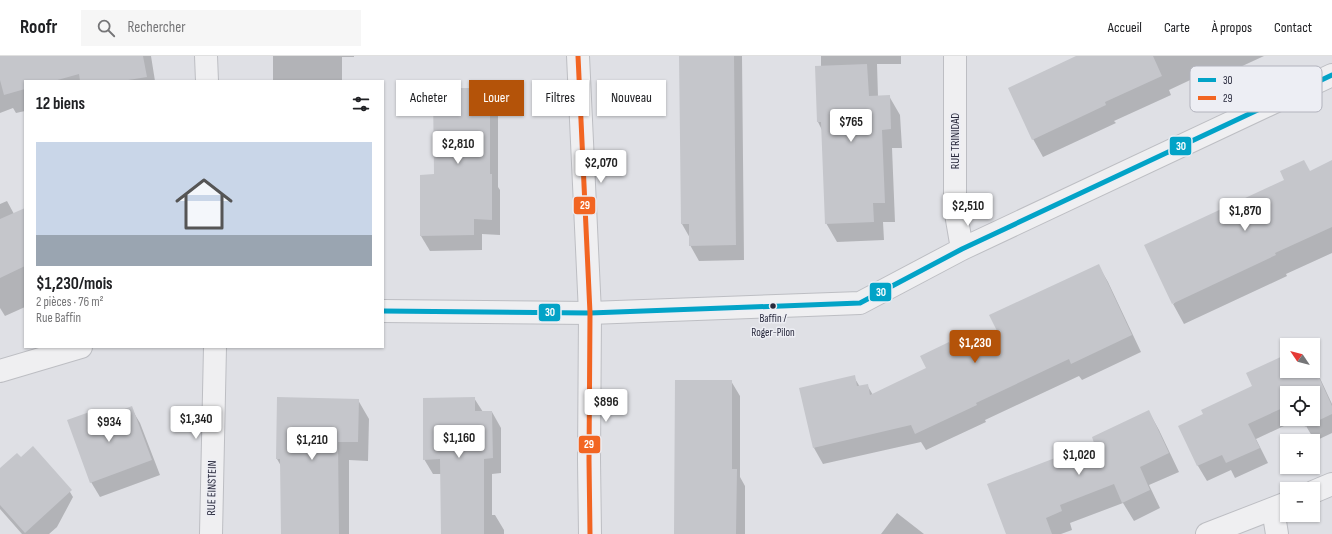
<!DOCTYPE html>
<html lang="fr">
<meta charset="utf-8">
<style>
body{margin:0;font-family:"Sofia Sans Condensed",sans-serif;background:#f6f6f6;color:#202124;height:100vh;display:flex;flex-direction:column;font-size:15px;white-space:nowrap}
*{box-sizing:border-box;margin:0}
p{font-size:13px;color:#757577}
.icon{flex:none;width:22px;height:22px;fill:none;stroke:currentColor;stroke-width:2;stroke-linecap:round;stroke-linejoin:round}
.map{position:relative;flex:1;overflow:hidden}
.drawer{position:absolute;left:24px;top:24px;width:360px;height:268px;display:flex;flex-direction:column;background:#fff;border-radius:0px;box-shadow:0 1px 3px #0004}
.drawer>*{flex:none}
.guide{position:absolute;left:396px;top:24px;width:380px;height:36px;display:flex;gap:8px}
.needle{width:26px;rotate:305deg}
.controls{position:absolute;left:1280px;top:282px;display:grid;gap:8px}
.controls a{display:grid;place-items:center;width:40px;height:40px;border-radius:0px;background:#fff;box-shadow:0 1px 3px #0004;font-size:20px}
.price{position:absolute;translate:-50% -34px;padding:0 9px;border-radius:4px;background:#fff;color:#222;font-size:13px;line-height:26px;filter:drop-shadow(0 1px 2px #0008)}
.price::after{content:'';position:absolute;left:50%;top:24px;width:12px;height:9px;margin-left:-6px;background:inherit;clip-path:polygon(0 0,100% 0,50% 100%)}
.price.selected{background:#b45309;color:#fff}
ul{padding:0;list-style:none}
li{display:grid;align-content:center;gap:8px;height:212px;padding:0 12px}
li+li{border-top:1px solid #e0e0e0}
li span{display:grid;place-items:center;height:124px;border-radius:0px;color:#555}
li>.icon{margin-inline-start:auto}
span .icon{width:72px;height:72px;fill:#fffc;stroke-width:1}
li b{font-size:17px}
h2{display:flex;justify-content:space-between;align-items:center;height:48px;padding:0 12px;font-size:17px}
.tag{padding:0 14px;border-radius:0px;background:#fff;box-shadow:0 1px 3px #0004;font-size:14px;line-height:36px}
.tag.selected{background:#b45309;color:#fff}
header{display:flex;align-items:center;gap:24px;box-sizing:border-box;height:56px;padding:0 20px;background:#fff;border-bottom:1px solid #e0e0e0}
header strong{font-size:19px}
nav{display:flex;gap:22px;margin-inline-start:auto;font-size:14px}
.search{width:280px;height:36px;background:#f6f6f6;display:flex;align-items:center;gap:10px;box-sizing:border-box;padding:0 14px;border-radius:0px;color:#757577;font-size:15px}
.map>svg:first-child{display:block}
</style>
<header>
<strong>Roofr</strong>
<div class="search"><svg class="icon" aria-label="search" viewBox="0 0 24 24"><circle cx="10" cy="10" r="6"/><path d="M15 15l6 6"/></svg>Rechercher</div>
<nav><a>Accueil</a><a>Carte</a><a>À propos</a><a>Contact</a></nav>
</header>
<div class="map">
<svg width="1332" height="478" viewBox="0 0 1332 478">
<rect width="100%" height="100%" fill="#dfe0e5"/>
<path fill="#0003" d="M0,0H151L155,25H25V55L16,57L13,52L0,57Z
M273,0H354V1H342V25H273Z
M680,0H742L744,204L699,205L690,189V182L682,168Z
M821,0H901V8H877L878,41L889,40L900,59L902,92H892L895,166H883L884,184L837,186L826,167L822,74L818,66L816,11H821Z
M1078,0H1264L1225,18L1220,10L1169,34L1171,39L1114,65L1116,67L1043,101L1033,83Z
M489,33L498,48V131L500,134V179L482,178V194L430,195L421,180L435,119L449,38Z
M1332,106V197L1286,218L1287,220L1184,268L1173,248L1310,116Z
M7,145L14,158L25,153V251L5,260L0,252V148Z
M1098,209L1108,226L1141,296L1082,324L1079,320L985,364L986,366L926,394L921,386L823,408L814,392L854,321L860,331L867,329L873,339L999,278Z
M1287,299V315H1313V307L1332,348V377L1315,385L1306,370L1303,363H1313V337H1287V363H1299L1256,383L1268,407L1235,422L1231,414L1207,425L1198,410L1180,370L1205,359L1253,330Z
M731,325L740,340V421L745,430V478H676Z
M474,342L483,356H492L501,372V417L492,418V459H495L504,474V478H442L441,418H433L424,403Z
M358,344L369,363L368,405L349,404V478H282L281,410L277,403Z
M131,352L140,367L160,419L100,441L91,426L97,354L102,362Z
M1149,356L1159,374L1179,416L1149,429L1160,452L1134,465L1123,447L1070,467L1072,474L1061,478H1007L1096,387Z
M21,403L64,426L73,441L57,471L49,478H22L0,453V414Z
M897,457L924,478H881Z"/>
<path fill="#c5c6cb" d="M0,0H143L147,21L122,25H80L79,18L54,25H25V33L4,39L0,24Z
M679,0H734L736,189L689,190V168H681Z
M1076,0H1153L1162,20L1105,46L1106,49L1032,84L1008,32Z
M867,8L869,40L890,39L891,73L882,74L885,147H873L874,166L825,168L821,66H817L815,10Z
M448,32H490V118H492V164L474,163V179L420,180V119L434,118L433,37H448Z
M1304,104L1310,115L1332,104V171L1275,197L1276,199L1172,248L1144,189L1284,124L1280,115Z
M25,152V210L0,222V163Z
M1099,208L1132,279L1071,308L1069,303L976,347L977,349L915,378L911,369L813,392L799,332L855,319L857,330L868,328L870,339L926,312L920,300L949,286L954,297L998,277L989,259Z
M1287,298V315H1313V308L1332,350V358L1305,371L1302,363H1313V337H1287V350L1248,368L1260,392L1226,407L1222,399L1197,410L1178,370L1203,358L1201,354L1252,330L1246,317Z
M675,324H732V413H737L736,478H674Z
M277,341L359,343L358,386H338L339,478H281L280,403H276Z
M475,341V355H492L493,402L484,403V478H441L440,403L423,404V342Z
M132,350L152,404L90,427L67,364L98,353L102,362Z
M1149,354L1169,397L1140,411L1150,434L1122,447L1114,428L1060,449L1062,455L1046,462L1052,478H1006L987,428L1094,387L1092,381Z
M33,390L72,434L25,477L0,449V412L17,397L21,401Z"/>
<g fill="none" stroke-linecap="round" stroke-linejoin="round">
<g stroke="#bdbec3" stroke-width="24">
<path id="minor" d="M206,0L207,25
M955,0V152L962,193
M383,255L590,257L860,247L962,193L1332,19
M0,315L81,291
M1313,436L1332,428
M1273,453L1277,478
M211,478L215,291
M1207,478L1287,447"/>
</g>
<g stroke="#bdbec3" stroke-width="24">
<path id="tertiary" d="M578,0L590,257L589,404L590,478"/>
</g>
<use href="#minor" stroke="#efeff1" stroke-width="22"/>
<use href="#tertiary" stroke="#efeff1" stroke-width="22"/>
<g stroke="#edeef4" stroke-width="8">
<path id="bus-1" d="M383,255L590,257L860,247L962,193L1332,19"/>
</g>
<g stroke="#edeef4" stroke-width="8">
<path id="bus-2" d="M578,0L590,257L589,404L590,478"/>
</g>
<use href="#bus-1" stroke="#02a3c7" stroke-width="5"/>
<use href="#bus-2" stroke="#f26522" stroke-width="5"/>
</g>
<circle fill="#28293c" stroke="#edeef4" stroke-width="1.5" cx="773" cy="250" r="3.5"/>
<g text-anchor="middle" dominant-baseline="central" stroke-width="3" stroke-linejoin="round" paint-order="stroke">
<g font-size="11" fill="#28293c" stroke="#edeef4">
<text x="773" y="262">Baffin /<tspan x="773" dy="14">Roger-Pilon</tspan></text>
</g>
<g font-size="12" fill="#28293c" stroke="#edeef4">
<text transform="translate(955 85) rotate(-90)">RUE TRINIDAD</text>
<text transform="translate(212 432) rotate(-89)">RUE EINSTEIN</text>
</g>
</g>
<rect x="1190" y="10" width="132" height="46" rx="6" fill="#edeef4" stroke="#b2b3bd" stroke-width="1"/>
<rect x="1198" y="22" width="18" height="4" fill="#02a3c7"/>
<rect x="1198" y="40" width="18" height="4" fill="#f26522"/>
<g font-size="11" fill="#28293c">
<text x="1223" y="28">30</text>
<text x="1223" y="46">29</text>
</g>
<g stroke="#edeef4" stroke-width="1.5">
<rect x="1169" y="80" width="23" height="20" rx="4" fill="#02a3c7"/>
<rect x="573" y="140" width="23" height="19" rx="4" fill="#f26522"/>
<rect x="869" y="226" width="23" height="20" rx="4" fill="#02a3c7"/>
<rect x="538" y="247" width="23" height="19" rx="4" fill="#02a3c7"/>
<rect x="578" y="379" width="23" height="19" rx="4" fill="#f26522"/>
</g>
<g font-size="11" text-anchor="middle" font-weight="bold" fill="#fff">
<text x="1181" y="94">30</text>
<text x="585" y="153">29</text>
<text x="881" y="240">30</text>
<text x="550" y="260">30</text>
<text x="589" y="392">29</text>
</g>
</svg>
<div class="controls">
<a><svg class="needle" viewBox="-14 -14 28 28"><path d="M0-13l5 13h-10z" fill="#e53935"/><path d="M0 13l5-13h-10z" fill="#757577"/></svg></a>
<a><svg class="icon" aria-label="locate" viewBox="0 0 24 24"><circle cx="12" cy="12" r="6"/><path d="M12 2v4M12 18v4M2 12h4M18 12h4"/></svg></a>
<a>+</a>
<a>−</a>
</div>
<b class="price" style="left:851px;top:87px">$765</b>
<b class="price" style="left:458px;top:109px">$2,810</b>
<b class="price" style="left:601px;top:128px">$2,070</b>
<b class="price" style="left:968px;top:171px">$2,510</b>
<b class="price" style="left:1245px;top:176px">$1,870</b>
<b class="price selected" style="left:975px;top:308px">$1,230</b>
<b class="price" style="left:606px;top:367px">$896</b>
<b class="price" style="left:196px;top:384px">$1,340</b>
<b class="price" style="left:109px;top:387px">$934</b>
<b class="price" style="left:459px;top:403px">$1,160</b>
<b class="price" style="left:312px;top:405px">$1,210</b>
<b class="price" style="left:1079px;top:420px">$1,020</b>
<div class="guide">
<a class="tag">Acheter</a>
<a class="tag selected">Louer</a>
<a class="tag">Filtres</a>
<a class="tag">Nouveau</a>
</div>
<section class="drawer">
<h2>12 biens<svg class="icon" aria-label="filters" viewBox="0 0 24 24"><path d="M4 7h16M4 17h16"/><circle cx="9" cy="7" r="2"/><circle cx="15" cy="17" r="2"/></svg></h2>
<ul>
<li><span style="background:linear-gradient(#c9d6e8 75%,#9aa5b1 0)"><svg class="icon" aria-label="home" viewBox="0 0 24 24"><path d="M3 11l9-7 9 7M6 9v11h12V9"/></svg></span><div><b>$1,230/mois</b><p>2 pièces · 76 m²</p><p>Rue Baffin</p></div></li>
</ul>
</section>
</div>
